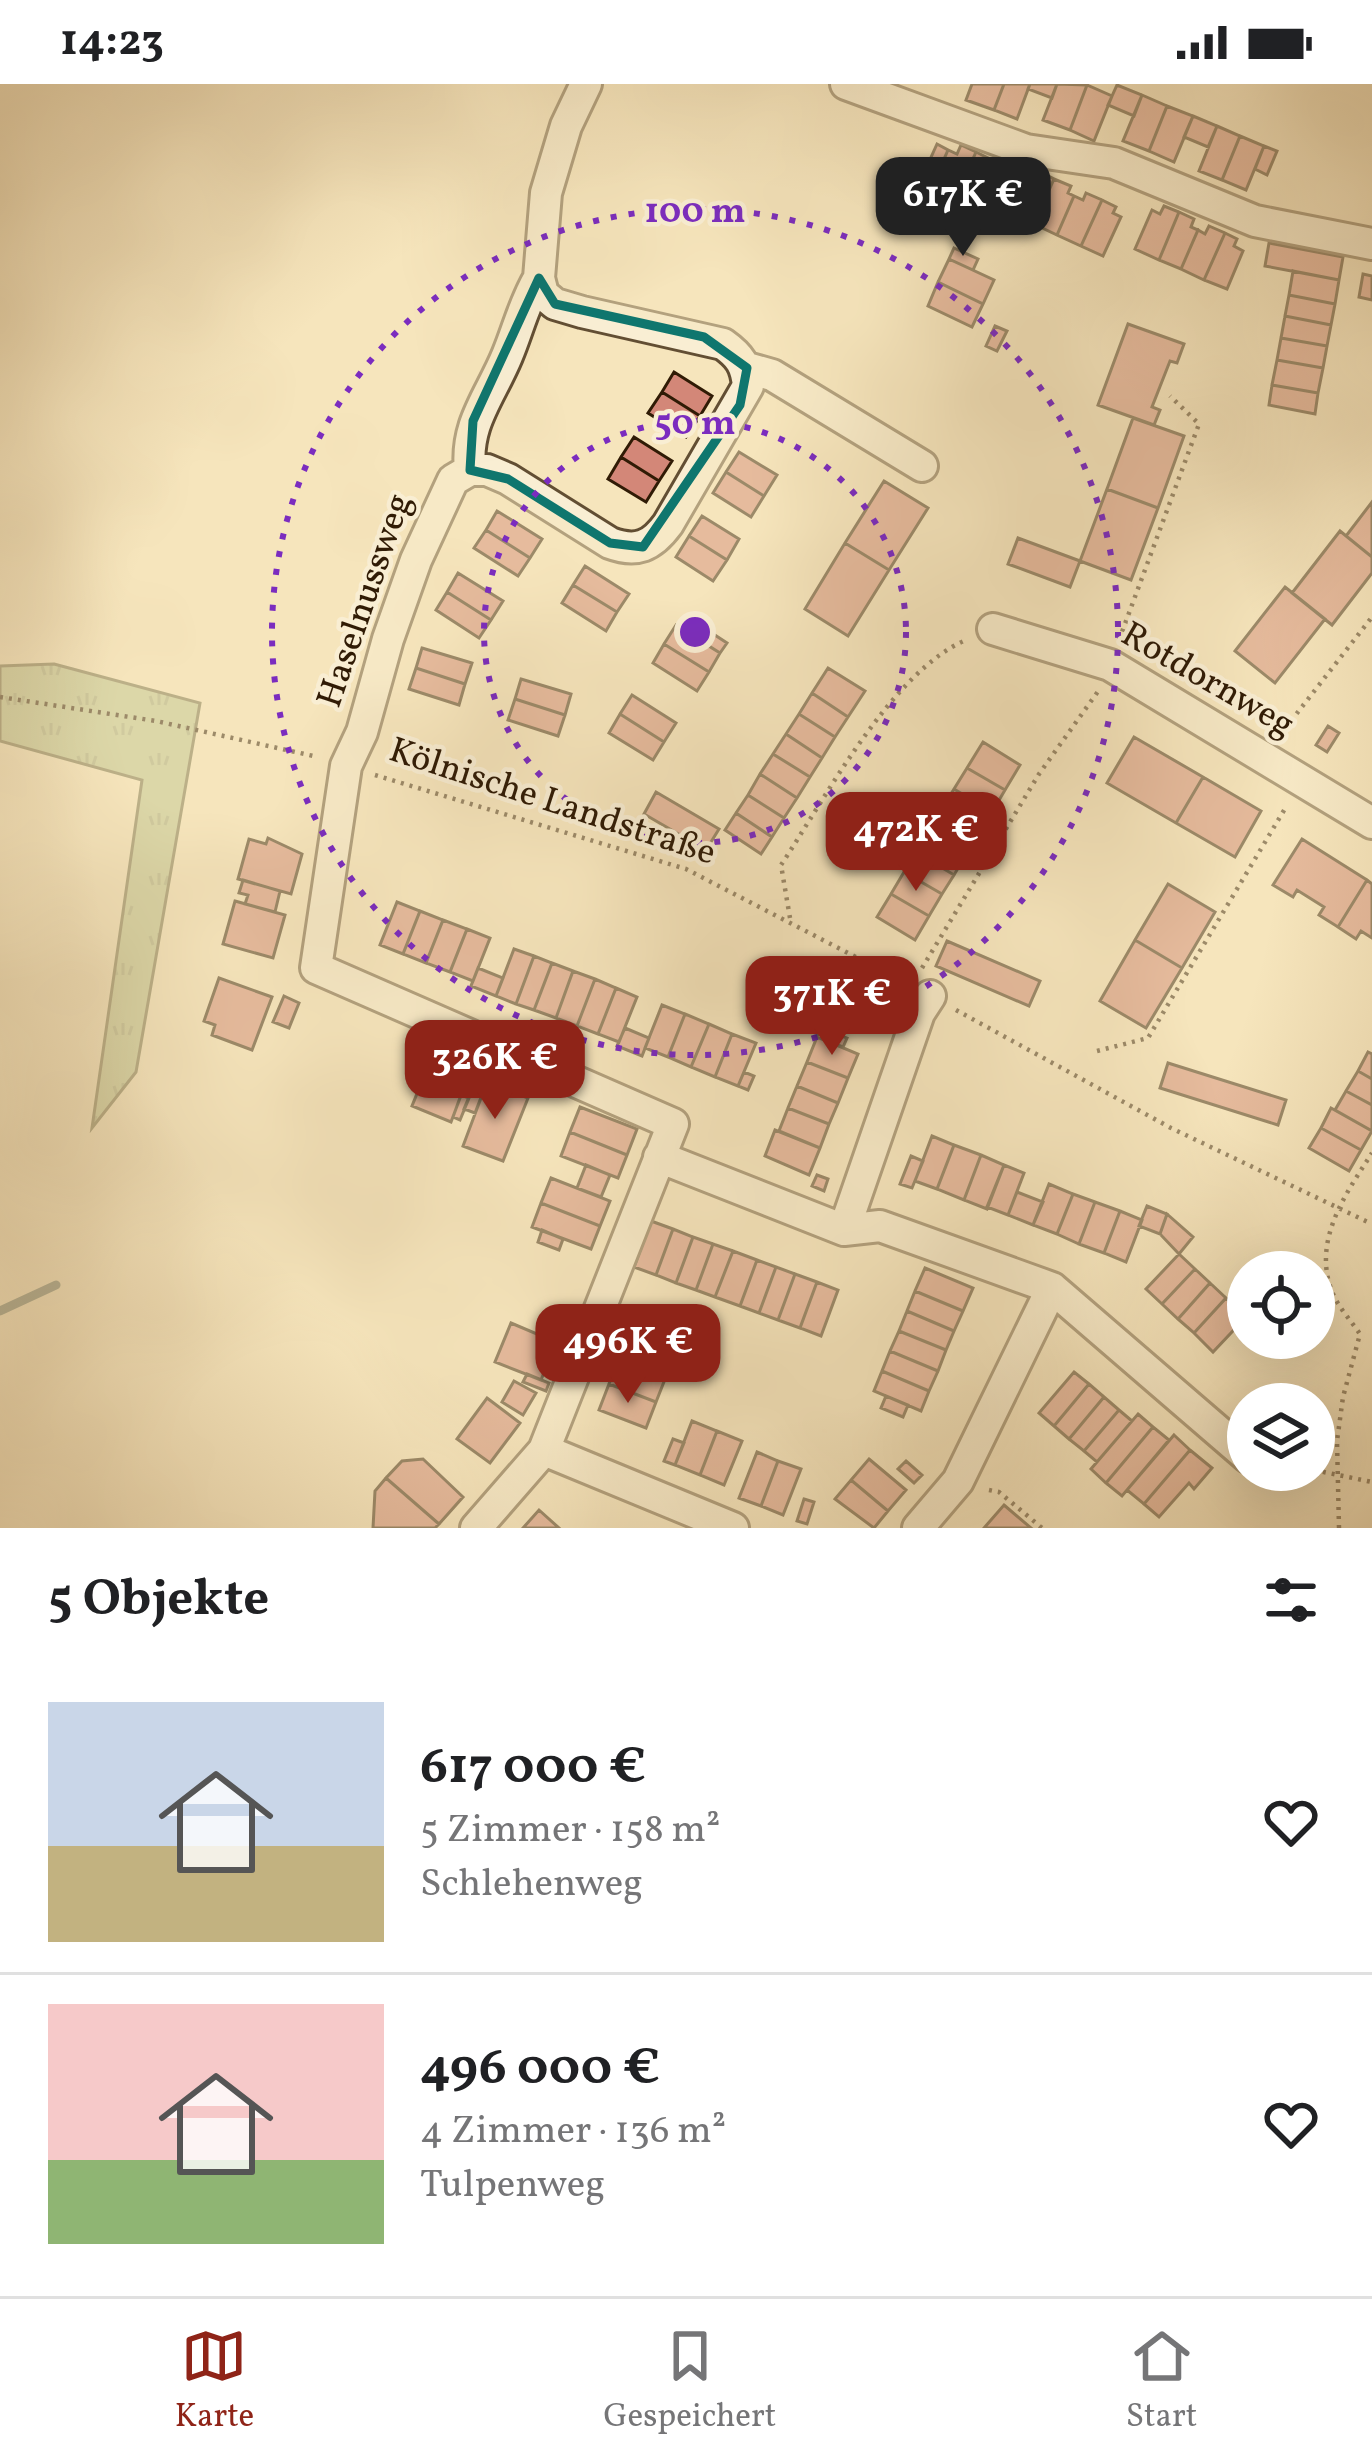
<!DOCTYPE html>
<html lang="de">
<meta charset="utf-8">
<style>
body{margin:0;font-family:Vollkorn,serif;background:#f2f2f2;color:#202124;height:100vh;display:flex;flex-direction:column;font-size:45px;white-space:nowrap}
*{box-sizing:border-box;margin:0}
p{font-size:39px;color:#757577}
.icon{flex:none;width:66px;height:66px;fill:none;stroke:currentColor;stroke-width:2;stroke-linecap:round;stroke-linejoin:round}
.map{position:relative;height:1444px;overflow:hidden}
.details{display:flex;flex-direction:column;background:#fff;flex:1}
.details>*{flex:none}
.controls{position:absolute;left:1227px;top:1167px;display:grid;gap:24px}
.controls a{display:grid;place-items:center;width:108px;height:108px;border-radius:50%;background:#fff;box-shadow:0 12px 48px #0002;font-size:60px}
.price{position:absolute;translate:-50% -102px;padding:0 27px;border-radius:24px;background:#8f2418;color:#fff;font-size:39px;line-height:78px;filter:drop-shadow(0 3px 6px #0008)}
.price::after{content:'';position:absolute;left:50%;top:72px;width:36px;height:27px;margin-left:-18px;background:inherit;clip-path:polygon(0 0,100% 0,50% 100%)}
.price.selected{background:#222;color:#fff}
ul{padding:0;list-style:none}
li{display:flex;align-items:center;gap:36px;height:300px;padding:0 48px}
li+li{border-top:3px solid #e0e0e0}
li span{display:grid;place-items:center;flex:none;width:336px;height:240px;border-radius:0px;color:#555}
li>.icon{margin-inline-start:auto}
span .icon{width:144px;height:144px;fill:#fffc;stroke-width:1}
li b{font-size:51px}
h2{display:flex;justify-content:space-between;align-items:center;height:144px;padding:0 48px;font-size:51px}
.status{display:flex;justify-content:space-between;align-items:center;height:84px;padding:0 60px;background:#fff;direction:ltr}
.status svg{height:33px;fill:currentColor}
.tab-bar{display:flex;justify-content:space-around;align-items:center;height:168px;border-top:3px solid #e0e0e0;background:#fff;font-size:33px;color:#757577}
.tab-bar a{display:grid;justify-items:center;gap:6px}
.tab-bar .selected{color:#8f2418}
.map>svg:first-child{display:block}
</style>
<div class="status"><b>14:23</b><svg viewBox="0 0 49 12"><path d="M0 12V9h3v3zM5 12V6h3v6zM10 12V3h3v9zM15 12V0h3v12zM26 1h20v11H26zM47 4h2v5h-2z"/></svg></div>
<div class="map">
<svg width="1372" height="1444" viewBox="0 0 1372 1444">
<defs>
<pattern id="grass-tufts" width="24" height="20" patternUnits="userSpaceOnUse" patternTransform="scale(3)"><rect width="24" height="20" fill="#bcc591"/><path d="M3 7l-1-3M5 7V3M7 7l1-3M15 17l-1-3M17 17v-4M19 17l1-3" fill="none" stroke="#a2a97c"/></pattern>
</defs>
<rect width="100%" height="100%" fill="#f6e5bc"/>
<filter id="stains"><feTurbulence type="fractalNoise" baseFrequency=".00167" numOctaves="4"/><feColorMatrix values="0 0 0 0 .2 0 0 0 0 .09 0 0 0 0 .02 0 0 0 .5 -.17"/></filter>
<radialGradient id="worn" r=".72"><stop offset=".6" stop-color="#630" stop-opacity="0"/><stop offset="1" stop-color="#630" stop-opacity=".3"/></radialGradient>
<path fill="url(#grass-tufts)" stroke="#76704b" stroke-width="3" d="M54,580L200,619L136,988L92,1044L142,696L0,657V582Z"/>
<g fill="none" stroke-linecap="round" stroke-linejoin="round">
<path stroke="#717d6d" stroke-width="9" d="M0,1227L56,1201"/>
</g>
<path fill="#d38778" stroke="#301b05" stroke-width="3" d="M972,0H1004L994,26L966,16Z
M1004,0H1030L1017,35L994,26Z
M1030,0H1057L1052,14L1028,5Z
M1057,0L1087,1L1070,46L1043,36Z
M1087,1L1112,12L1094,57L1070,46Z
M1117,1L1142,11L1134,32L1108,21Z
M1142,11L1167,22L1149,67L1123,57Z
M1167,22L1193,32L1174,78L1149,67Z
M1193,32L1217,42L1208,63L1184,53Z
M1217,42L1240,52L1222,96L1199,87Z
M1240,52L1264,62L1246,106L1222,96Z
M937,60L948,66L931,105L919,100Z
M961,61L976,68L955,115L931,105L948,66L957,70Z
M1264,62L1277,67L1267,91L1255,85Z
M976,68L990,75L986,83L994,87L978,126L955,115Z
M1039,87L1054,95L1034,140L1011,130L1028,91L1036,95Z
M1054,95L1071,102L1068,109L1074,112L1057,151L1034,140Z
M1086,109L1102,116L1081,162L1057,151L1074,112L1083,116Z
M1102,116L1116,123L1113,129L1121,133L1103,172L1081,162Z
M1164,122L1179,128L1159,176L1135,165L1152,126L1160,130Z
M1179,128L1194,135L1191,143L1198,146L1181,185L1159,176Z
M1209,142L1225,149L1204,196L1181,185L1198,146L1205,150Z
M1225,149L1237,155L1234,162L1243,167L1227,205L1204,196Z
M1269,159L1343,173L1339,196L1265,182Z
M954,164L978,175L973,186L949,175Z
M949,175L994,196L983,220L938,198Z
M1293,187L1339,196L1335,220L1289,211Z
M1363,190L1372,192V216L1359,213Z
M938,198L983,220L972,243L928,222Z
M1289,211L1335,220L1331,241L1285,232Z
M1285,232L1331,241L1327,262L1281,254Z
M1128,240L1184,260L1177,279L1170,277L1152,323L1160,326L1154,341L1098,321Z
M995,242L1007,247L997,267L986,262Z
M1281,254L1327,262L1323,284L1277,276Z
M1277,276L1323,284L1318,309L1272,301Z
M674,288L712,312L700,332L662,308Z
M1272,301L1318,309L1315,330L1269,321Z
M662,308L700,332L686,353L648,329Z
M1133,334L1184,352L1158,424L1107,405Z
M634,353L672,377L659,397L621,373Z
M739,368L777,391L764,412L726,388Z
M621,373L659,397L646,418L608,395Z
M726,388L764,412L751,433L713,409Z
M884,397L928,424L889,486L845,459Z
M1107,405L1158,424L1131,496L1080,477Z
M1372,418V473L1346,452Z
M497,427L542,455L530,474L486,446Z
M702,432L739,455L727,476L689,452Z
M486,446L530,474L518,492L474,464Z
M1340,447L1372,473V489L1332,541L1292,509Z
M689,452L727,476L713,497L676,473Z
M1018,454L1080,477L1070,503L1008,480Z
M845,459L889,486L848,552L805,525Z
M585,482L629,510L617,528L573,501Z
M458,489L503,517L491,536L447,508Z
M573,501L617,528L606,547L562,519Z
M1285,503L1325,535L1275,599L1235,567Z
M447,508L491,536L479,554L436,526Z
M698,540L727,559L720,569L691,551Z
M676,541L720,569L709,588L664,560Z
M664,560L709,588L697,607L653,579Z
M422,564L472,579L465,600L416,584Z
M416,584L465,600L459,621L409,605Z
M828,584L865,607L848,633L812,609Z
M521,595L571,610L565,631L515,615Z
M812,609L848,633L835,653L799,630Z
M632,611L676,639L664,658L620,630Z
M515,615L565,631L558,652L508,636Z
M620,630L664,658L653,676L609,649Z
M799,630L835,653L822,674L786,650Z
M1328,642L1339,649L1327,668L1316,661Z
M786,650L822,674L810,693L773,670Z
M1134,653L1203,693L1176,739L1107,699Z
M983,658L1020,681L1005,706L967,684Z
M773,670L810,693L797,714L760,690Z
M967,684L1005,706L992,728L954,705Z
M760,690L797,714L784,734L748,711Z
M1203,693L1261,727L1235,773L1176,739Z
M954,705L992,728L979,749L941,726Z
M656,708L719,745L706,766L644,730Z
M748,711L784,734L772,753L736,729Z
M941,726L979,749L967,769L929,746Z
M736,729L772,753L761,770L725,746Z
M929,746L967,769L954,791L916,768Z
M268,754L302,770L291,810L238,795L249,755L266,760Z
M1302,755L1367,796L1338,843L1319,831L1324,823L1297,806L1293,813L1273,801Z
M916,768L954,791L942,810L904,788Z
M904,788L942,810L929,832L891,810Z
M243,796L280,807L275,828L245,820L248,811L239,809Z
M1367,796L1372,800V854L1361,847L1356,855L1338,843Z
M1168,800L1215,828L1182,884L1135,856Z
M891,810L929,832L915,856L877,833Z
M235,817L285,831L273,874L223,860Z
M397,818L420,827L403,870L380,861Z
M420,827L443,836L426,879L403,870Z
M443,836L467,845L450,888L426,879Z
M467,845L490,854L473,897L450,888Z
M1135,856L1182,884L1146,944L1100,917Z
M947,857L1040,897L1029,922L936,882Z
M514,865L534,872L516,920L496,912Z
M534,872L552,879L534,926L516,920Z
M552,879L573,887L556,934L534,926Z
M478,884L503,894L496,912L471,902Z
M573,887L595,895L577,942L556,934Z
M219,894L272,913L252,966L212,951L215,941L204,937Z
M595,895L616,904L598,950L577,942Z
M616,904L637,913L619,958L598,950Z
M284,912L299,919L289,944L273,938Z
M662,921L685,930L668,973L645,964Z
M685,930L709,940L691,983L668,973Z
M709,940L732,950L715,993L691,983Z
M625,944L649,954L642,972L617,962Z
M820,944L847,954L843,963L817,953Z
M732,950L756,959L738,1002L715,993Z
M817,953L858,970L848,994L807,978Z
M1368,968L1372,970V995L1358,987Z
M431,975L469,990L451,1038L412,1022Z
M807,978L848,994L838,1019L797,1002Z
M1168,979L1286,1016L1278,1041L1160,1004Z
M1358,987L1372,995V1021L1346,1007Z
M744,988L754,992L748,1006L738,1002Z
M477,994L487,998L475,1029L464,1025Z
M487,998L528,1014L503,1077L463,1062Z
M797,1002L838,1019L829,1040L788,1024Z
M1346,1007L1372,1021V1047L1335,1026Z
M461,1011L469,1014L460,1036L453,1033Z
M580,1023L637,1045L627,1071L570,1048Z
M788,1024L829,1040L820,1064L779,1047Z
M1331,1024L1372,1047L1361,1066L1321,1044Z
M1321,1044L1361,1066L1349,1087L1309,1064Z
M775,1046L820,1064L809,1091L765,1072Z
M570,1048L627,1071L618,1094L561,1072Z
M932,1052L954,1061L937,1105L915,1097Z
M954,1061L981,1071L964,1116L937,1105Z
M981,1071L1004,1081L987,1125L964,1116Z
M911,1072L923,1077L912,1104L900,1100Z
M586,1081L610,1091L601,1113L577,1104Z
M1004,1081L1024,1089L1008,1131L987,1123Z
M817,1091L828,1095L824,1107L812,1102Z
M551,1094L610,1117L600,1142L541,1119Z
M1049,1100L1073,1110L1057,1150L1033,1141Z
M1017,1108L1043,1118L1033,1141L1008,1131Z
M1073,1110L1095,1118L1079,1160L1057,1150Z
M1095,1118L1120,1127L1104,1169L1079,1160Z
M541,1119L600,1142L591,1165L532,1143Z
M1147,1122L1167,1130L1160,1150L1139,1142Z
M1120,1127L1142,1136L1126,1178L1104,1169Z
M1167,1130L1193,1153L1179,1170L1160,1150Z
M651,1137L673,1145L656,1191L634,1183Z
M673,1145L693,1153L676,1199L656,1191Z
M542,1146L563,1155L559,1166L538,1158Z
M693,1153L713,1160L696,1206L676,1199Z
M713,1160L733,1167L715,1213L696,1206Z
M733,1167L757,1176L740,1222L715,1213Z
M1179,1170L1195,1185L1162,1220L1146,1205Z
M757,1176L776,1183L759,1229L740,1222Z
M776,1183L795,1190L778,1236L759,1229Z
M925,1184L973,1204L963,1227L915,1207Z
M1195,1185L1210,1199L1178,1235L1162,1220Z
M795,1190L817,1198L800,1244L778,1236Z
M817,1198L838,1206L821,1252L800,1244Z
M1210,1199L1226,1214L1194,1249L1178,1235Z
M915,1207L963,1227L954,1247L907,1227Z
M1226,1214L1246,1233L1213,1268L1194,1249Z
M907,1227L954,1247L946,1266L899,1247Z
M511,1239L556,1258L541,1296L495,1278Z
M899,1247L946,1266L938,1287L890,1267Z
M890,1267L938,1287L929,1307L882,1287Z
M620,1272L667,1290L656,1318L609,1300Z
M882,1287L929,1307L921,1327L874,1307Z
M1074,1288L1089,1300L1054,1342L1039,1329Z
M527,1290L549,1299L546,1307L523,1298Z
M514,1297L536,1309L523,1331L502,1318Z
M609,1300L656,1318L646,1344L599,1326Z
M1089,1300L1104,1313L1069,1355L1054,1342Z
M886,1312L908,1321L903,1333L881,1324Z
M1104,1313L1119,1326L1084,1367L1069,1355Z
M487,1314L520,1339L490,1379L457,1355Z
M1119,1326L1132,1337L1097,1378L1084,1367Z
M1138,1330L1153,1343L1106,1399L1091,1385Z
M692,1337L717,1347L700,1391L675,1381Z
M1153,1343L1169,1356L1122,1412L1106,1399Z
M717,1347L742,1357L724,1401L700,1391Z
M1174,1351L1190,1366L1144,1420L1127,1406Z
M673,1355L684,1359L675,1381L664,1377Z
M1190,1366L1212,1384L1194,1405L1189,1399L1159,1433L1144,1420Z
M757,1368L778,1377L761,1422L739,1414Z
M423,1375L463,1413L439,1440L386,1394L402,1377Z
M869,1375L906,1406L888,1427L851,1396Z
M778,1377L801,1385L783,1431L761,1422Z
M906,1377L922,1391L914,1399L898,1385Z
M386,1394L439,1440L435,1444H373L375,1407Z
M851,1396L888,1427L874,1444L835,1415Z
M804,1415L814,1418L807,1440L797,1437Z
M1004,1421L1031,1444H984Z
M539,1426L559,1444H523Z"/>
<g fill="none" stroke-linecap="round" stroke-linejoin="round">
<g stroke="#624e33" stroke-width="36">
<path id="minor" d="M846,0L1026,66L1114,79L1255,137L1372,160
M747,284L772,291L922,382
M470,386C465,340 490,313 507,272C518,246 524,219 539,194
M993,545L1110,581L1372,739
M659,1073L844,1146L880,1142L1052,1204L1248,1373
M844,1146L919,929L930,912
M544,1366L733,1444
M476,1444L544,1366L673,1040L316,884L346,682L362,648L388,555L416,476L453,396L470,386H487L508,395L610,459C637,469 652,462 668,440L748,302C746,281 740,272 723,260L582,228L555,220L543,210L539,194L546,109L566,42L586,0
M918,1444L958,1397L1052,1204"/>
</g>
<path stroke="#301b05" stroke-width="4.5" stroke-dasharray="3 6" stroke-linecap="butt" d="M1119,556L1199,340L1170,312
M0,613L156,637L318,673
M1280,651L1372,533
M375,691L686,785L904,898
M790,834L781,781C825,715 892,587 966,556
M922,884L1039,690L1099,606
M956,926L1171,1044L1372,1140
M1097,967L1148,954L1286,723
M1314,1386L1372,1398
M989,1406L999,1408L1042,1444
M1339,1444L1337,1357L1343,1313L1360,1250C1352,1238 1339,1224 1333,1210C1311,1158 1345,1111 1372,1069"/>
<use href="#minor" stroke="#f9eed3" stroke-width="30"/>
</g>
<path d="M0 0H1372V1444H0ZM539,194L555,220L704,253L747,284L740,321L643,463L610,459L508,395L470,386L473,337Z" fill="#f6e5bc" fill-opacity=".55" fill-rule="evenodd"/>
<path fill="none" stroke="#0f766e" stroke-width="9" stroke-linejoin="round" d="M539,194L555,220L704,253L747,284L740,321L643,463L610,459L508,395L470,386L473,337Z"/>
<g fill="none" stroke="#7b2cbf" stroke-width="6" stroke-dasharray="6 12">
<circle cx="695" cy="548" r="211"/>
<circle cx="695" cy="548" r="423"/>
</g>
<g text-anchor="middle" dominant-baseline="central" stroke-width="9" stroke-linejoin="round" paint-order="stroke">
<g font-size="36" fill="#301b05" stroke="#f9eed3">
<text transform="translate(366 517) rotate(-71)">Haselnussweg</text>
<text transform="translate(1207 597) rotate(30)">Rotdornweg</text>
<text transform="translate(552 719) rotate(18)">Kölnische Landstraße</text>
</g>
</g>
<circle cx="695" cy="548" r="18" fill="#7b2cbf" stroke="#f9eed3" stroke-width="6"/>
<g font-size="36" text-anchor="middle" font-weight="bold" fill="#7b2cbf" stroke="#f9eed3" stroke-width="9" stroke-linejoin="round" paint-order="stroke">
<text x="695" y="138">100 m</text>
<text x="695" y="350">50 m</text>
</g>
<rect width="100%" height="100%" filter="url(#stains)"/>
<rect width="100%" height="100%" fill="url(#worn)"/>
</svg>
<div class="controls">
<a><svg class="icon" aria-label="locate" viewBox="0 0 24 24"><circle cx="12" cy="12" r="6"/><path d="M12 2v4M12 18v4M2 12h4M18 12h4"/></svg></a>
<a><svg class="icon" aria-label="layers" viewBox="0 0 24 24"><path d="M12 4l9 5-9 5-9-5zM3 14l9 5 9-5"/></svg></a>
</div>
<b class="price selected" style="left:963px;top:175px">617K €</b>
<b class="price" style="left:916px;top:810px">472K €</b>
<b class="price" style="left:832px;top:974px">371K €</b>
<b class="price" style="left:495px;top:1038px">326K €</b>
<b class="price" style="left:628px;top:1322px">496K €</b>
</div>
<section class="details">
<h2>5 Objekte<svg class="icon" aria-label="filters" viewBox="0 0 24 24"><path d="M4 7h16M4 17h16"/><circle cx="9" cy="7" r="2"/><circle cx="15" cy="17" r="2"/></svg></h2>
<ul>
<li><span style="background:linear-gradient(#c9d6e8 60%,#c2b280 0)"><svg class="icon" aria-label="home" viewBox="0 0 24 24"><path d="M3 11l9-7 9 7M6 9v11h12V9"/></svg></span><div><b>617 000 €</b><p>5 Zimmer · 158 m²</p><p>Schlehenweg</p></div><svg class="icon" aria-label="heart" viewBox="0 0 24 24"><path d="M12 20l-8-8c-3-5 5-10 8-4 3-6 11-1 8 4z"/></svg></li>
<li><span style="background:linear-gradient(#f6c9c9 65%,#8fb573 0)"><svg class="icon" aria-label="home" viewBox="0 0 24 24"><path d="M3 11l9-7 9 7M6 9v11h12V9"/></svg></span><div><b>496 000 €</b><p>4 Zimmer · 136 m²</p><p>Tulpenweg</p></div><svg class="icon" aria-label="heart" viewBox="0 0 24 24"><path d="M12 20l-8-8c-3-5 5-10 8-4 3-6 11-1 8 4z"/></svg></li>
</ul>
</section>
<nav class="tab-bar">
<a class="selected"><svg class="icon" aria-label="map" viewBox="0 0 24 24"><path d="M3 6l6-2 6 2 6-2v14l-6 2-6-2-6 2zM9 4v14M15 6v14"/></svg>Karte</a>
<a><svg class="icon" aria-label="saved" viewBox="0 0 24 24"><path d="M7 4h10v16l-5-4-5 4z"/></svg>Gespeichert</a>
<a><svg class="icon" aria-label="home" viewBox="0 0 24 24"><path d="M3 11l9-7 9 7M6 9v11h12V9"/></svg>Start</a>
</nav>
